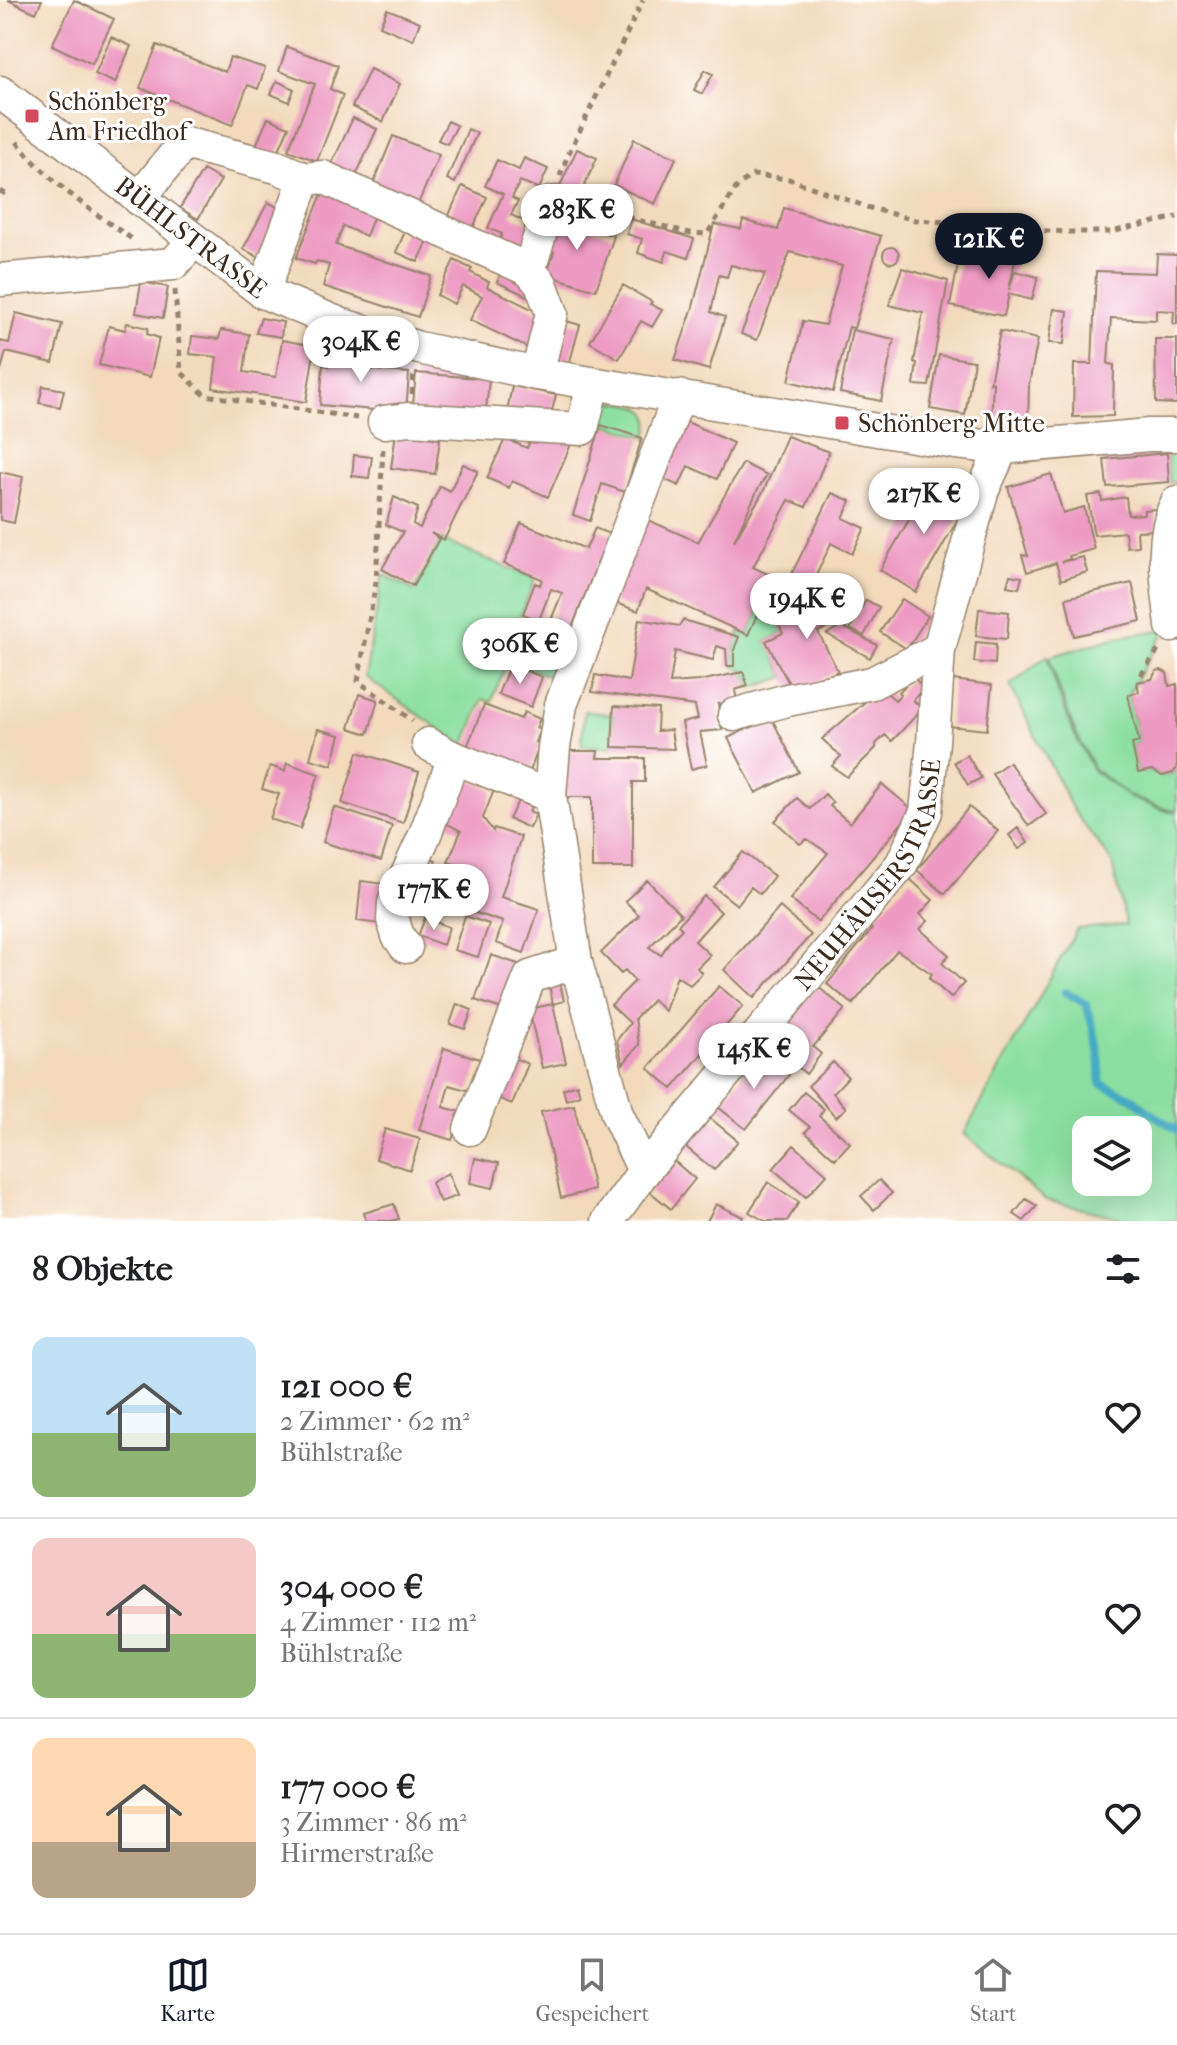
<!DOCTYPE html>
<html lang="de">
<meta charset="utf-8">
<style>
body{margin:0;font-family:"IM FELL French Canon",serif;background:#f6f6f6;color:#202124;height:100vh;display:flex;flex-direction:column;font-size:30px;white-space:nowrap}
*{box-sizing:border-box;margin:0}
p{font-size:26px;color:#757577}
.icon{flex:none;width:44px;height:44px;fill:none;stroke:currentColor;stroke-width:2;stroke-linecap:round;stroke-linejoin:round}
.map{position:relative;height:1221px;overflow:hidden}
.panel{display:flex;flex-direction:column;background:#fff;flex:1}
.panel>*{flex:none}
.tools{position:absolute;left:1072px;top:1116px;display:grid;gap:16px}
.tools a{display:grid;place-items:center;width:80px;height:80px;border-radius:16px;background:#fff;box-shadow:0 8px 32px #0002;font-size:40px}
.price{position:absolute;translate:-50% -68px;padding:0 18px;border-radius:28px;background:#fff;color:#222;font-size:26px;line-height:52px;filter:drop-shadow(0 2px 4px #0008)}
.price::after{content:'';position:absolute;left:50%;top:48px;width:24px;height:18px;margin-left:-12px;background:inherit;clip-path:polygon(0 0,100% 0,50% 100%)}
.price.on{background:#111827;color:#fff}
ul{padding:0;list-style:none}
li{display:flex;align-items:center;gap:24px;height:200px;padding:0 32px}
li+li{border-top:2px solid #e0e0e0}
li span{display:grid;place-items:center;flex:none;width:224px;height:160px;border-radius:16px;color:#555}
li>.icon{margin-inline-start:auto}
span .icon{width:96px;height:96px;fill:#fffc;stroke-width:1}
li b{font-size:34px}
h2{display:flex;justify-content:space-between;align-items:center;height:96px;padding:0 32px;font-size:34px}
.tabs{display:flex;justify-content:space-around;align-items:center;height:112px;border-top:2px solid #e0e0e0;background:#fff;font-size:22px;color:#757577}
.tabs a{display:grid;justify-items:center;gap:4px}
.tabs .on{color:#111827}
.map>svg:first-child{display:block}
</style>
<div class="map">
<svg width="1177" height="1221" viewBox="0 0 1177 1221">
<rect width="100%" height="100%" fill="#fff"/>
<filter id="ink" filterUnits="userSpaceOnUse"><feTurbulence type="fractalNoise" baseFrequency=".0125" numOctaves="2"/><feDisplacementMap in="SourceGraphic" scale="16" xChannelSelector="R" yChannelSelector="G"/><feConvolveMatrix kernelMatrix="1 2 1 2 8 2 1 2 1" color-interpolation-filters="sRGB"/></filter>
<filter id="wash" filterUnits="userSpaceOnUse"><feTurbulence type="fractalNoise" baseFrequency=".006" numOctaves="4" result="noise"/><feDisplacementMap in="SourceGraphic" scale="32" xChannelSelector="R" yChannelSelector="G"/><feGaussianBlur stdDeviation="1.8" result="paint"/><feColorMatrix in="noise" values="0 0 0 0 0 0 0 0 0 0 0 0 0 0 0 0 0 1.4 0 .05"/><feComposite in="paint" operator="in"/></filter>
<g filter="url(#wash)">
<rect width="100%" height="100%" fill="#f2dabb"/>
<path fill="#8cdfa0" stroke="#64845f" stroke-width="2" fill-rule="evenodd" d="M607,401C632,405 658,402 647,437L601,423Z
M1167,450H1177V482H1169Z
M441,540L535,579L519,618L569,639L553,678L508,660L491,702L483,699L464,746L365,677L383,574L414,591Z
M774,577L810,601L776,619L783,633L767,641L785,677L751,688L745,671L734,666V650L740,632L748,635Z
M1166,629L1128,695L1139,742L1132,744L1138,772L1152,770L1162,776L1173,773L1177,768V811L1169,810L1131,797L1094,769L1076,733L1061,694L1049,657L1118,637Z
M1047,656L1059,695L1074,733L1093,770L1131,798L1169,812H1177V1221H1134L1046,1200L964,1134L1077,929L1126,925L1112,862L1073,810L1010,685ZM1086,1130H1138V1182H1086Z
M584,711L614,715L612,747L582,746Z"/>
<g fill="none" stroke-linecap="round" stroke-linejoin="round">
<path stroke="#44aac3" stroke-width="8" d="M1065,992L1086,1004C1094,1031 1102,1055 1100,1083L1131,1097L1148,1111L1177,1130"/>
</g>
<g id="blocks">
<path fill="#ed9bc2" d="M8,0H42L36,13Z
M74,0L114,19L92,64L52,45Z
M387,9L420,22L413,40L380,26Z
M111,37L131,46L115,83L95,74Z
M157,45L225,72L230,57L265,68L258,89L248,85L232,125L140,88Z
M287,47L338,65L330,89L343,95L317,161L288,150L315,84L279,71Z
M370,69L400,84L383,122L352,107Z
M705,70L713,74L702,94L694,90Z
M277,81L294,89L289,102L271,94Z
M268,118L289,127L275,159L254,150Z
M353,118L377,129L355,178L330,168Z
M448,121L457,126L447,144L438,140Z
M468,129L477,133L455,183L447,179Z
M393,136L439,155L415,211L370,192Z
M634,139L676,158L655,204L614,185Z
M577,149L597,158L579,197L559,188Z
M524,158L548,169L539,189L520,181L512,198L518,201L511,215L539,228L524,261L496,248L502,234L488,228L503,194L485,186L497,160L519,170Z
M203,170L221,180L198,219L180,208Z
M462,186L487,197L470,235L445,224Z
M323,191L375,213L366,236L343,226L336,245L431,276L418,317L323,286L329,265L317,261L315,264L296,258Z
M268,202L287,212L262,259L243,249Z
M784,208L881,236L854,328L849,327L833,392L789,381L803,321L825,325L842,266L790,252L757,340L741,334L765,274L731,265L727,277L719,275L711,312L725,317L709,370L675,360L693,307L714,224L741,229L743,220L778,230Z
M552,216L614,236L596,290L547,275L554,252L542,248Z
M631,219L694,239L688,258L667,251L664,262L638,253L642,239L627,234Z
M407,227L430,237L418,262L396,252Z
M969,228L999,231L997,244L967,241Z
M962,244L1016,255L1009,290L1015,271L1038,277L1032,300L1009,294L1004,316L950,306Z
M883 255a8 8 0 1 1 16 0a8 8 0 1 1-16 0Z
M1157,254L1177,255V324H1173L1174,311L1156,310V320L1111,318L1108,364L1114,365L1113,416L1073,417L1074,364H1092L1096,271L1156,273Z
M454,260L472,269L470,272L489,282L487,287L548,317L532,350L470,320L482,296L463,286L454,304L437,295Z
M503,268L536,282L529,297L497,282Z
M902,268L948,281L929,386L914,385L917,363L914,362L923,313L889,305Z
M141,282L168,287L163,318L136,313Z
M623,285L652,302L650,304L662,310L652,327L641,321L619,359L590,342Z
M1054,309L1068,311L1064,344L1049,343Z
M16,313L62,324L53,363L6,352L0,373V341L9,343Z
M261,318L283,322L281,337L256,333Z
M556,318L580,325L569,365L551,360Z
M127,323L148,328L147,334L159,338L150,377L99,365L109,326L125,330Z
M221,330L249,334L244,372L276,377L282,340L315,346L306,402L213,388L217,357L190,354L192,336L219,339Z
M852,330L894,339L881,401L840,393Z
M1000,331L1038,339L1029,384L1028,428L991,426L993,382L990,383Z
M1155,339H1177V404L1156,403Z
M334,341L362,348L357,368L409,373L406,413L320,405L323,365L329,366Z
M939,355L974,361L965,415L930,409Z
M416,373L489,379L485,422L412,415Z
M43,386L64,390L60,407L39,403Z
M512,386L556,395L549,423L506,417Z
M685,421L733,443L717,479L688,466L679,486L659,477Z
M601,425L642,438L625,492L602,484L590,521L573,515Z
M537,426L572,442L548,497L512,481L509,488L487,478L505,439L527,448Z
M396,432L440,439L435,474L391,468Z
M787,436L829,452L806,507L789,500L753,567L774,577L748,635L646,589L638,611L613,602L646,519L698,542L743,463L767,475L758,489L734,541L764,490Z
M1167,453L1169,482L1107,487L1104,459Z
M354,455L372,457L369,478L352,476Z
M463,464L478,471L444,540L431,533L439,539L413,586L382,569L403,532L386,525L394,497L418,508L413,524L420,528L440,486L450,491Z
M0,472L23,477L14,523L0,520Z
M1051,474L1063,513L1084,507L1094,549L1069,556L1070,559L1061,562L1083,557L1087,572L1061,580L1056,563L1027,572L1022,555L1028,556L1008,487Z
M932,480L969,500L916,592L880,570Z
M832,493L851,501L843,518L865,528L852,554L831,543L809,591L788,581Z
M1101,494L1102,501L1126,497L1128,515L1144,514V510L1155,509L1157,530L1137,531L1138,546L1127,547L1125,532L1094,535L1087,496Z
M521,523L586,549L595,528L614,536L603,561L599,559L570,633L549,625L562,593L551,589L539,620L523,614L535,583L540,585L542,579L504,564Z
M1010,575L1022,577L1019,588L1007,586Z
M1132,583L1141,621L1074,636L1066,598Z
M833,589L847,617L818,632L838,671L794,693L766,641L783,633L776,619Z
M902,599L928,616L907,649L880,632Z
M866,600L879,607L864,636L850,629Z
M979,609L1009,612L1007,639L976,636Z
M639,619L679,626L683,620L739,637L734,650V666H727L726,649L717,646L713,660L675,651L670,683L699,681L743,672L748,686L735,690L737,701L718,704L722,730L700,732L707,765L691,769L682,723L698,719L695,706L592,692L595,675L629,681Z
M841,626L877,645L870,658L827,634Z
M976,642L996,644L995,664L974,662Z
M510,664L542,677L531,707L498,694Z
M1161,670L1167,673L1169,686L1177,684V768L1173,773L1162,776L1152,770L1138,773L1132,744L1139,742L1128,695L1139,692L1137,682L1152,679L1156,671Z
M913,677L924,688L913,700L922,709L892,741L885,735L876,744V748L847,777L832,766L841,756L822,739L881,688L895,700L901,694L899,692Z
M953,680L992,685L987,730L949,726Z
M359,694L378,700L368,734L349,728Z
M484,705L521,719L524,712L540,719L536,728L540,729L535,742L540,744L530,771L467,747Z
M614,706L658,709L657,731L671,730L674,749L612,747Z
M771,717L799,772L756,793L728,738Z
M318,729L340,735L332,765L310,759Z
M566,751H598L597,758H645V782H633V868H592V797H566Z
M358,752L419,772L403,823L342,803Z
M967,755L981,778L968,785L954,762Z
M1009,762L1046,814L1029,826L992,774Z
M287,763L319,774L300,829L270,819L279,794L262,789L270,766L285,771Z
M454,774L494,790L483,818L493,831L494,828L521,837L501,897L539,909L524,953L496,943L503,922L467,910L479,873L448,862L461,831L438,819Z
M882,784L913,810L818,922L790,899L828,853L807,839L800,844L775,821L797,798L810,809L825,794L833,803L830,806L850,823Z
M518,801L531,807L529,812L536,815L529,828L509,819Z
M334,807L392,826L381,861L323,842Z
M969,807L998,831L945,894L917,870Z
M1018,828L1028,843L1019,849L1009,835Z
M743,852L774,876L760,894L751,887L737,905L714,887Z
M419,853L436,860L420,903L403,897Z
M910,879L933,900L920,914L928,921L920,929L949,955L942,963L964,983L951,998L929,978L932,974L897,950L853,1004L827,984L872,929L868,925Z
M647,880L681,915L649,947L661,955L669,942L682,929L678,925L704,896L721,912L695,941L710,955L697,968L702,973L690,985L677,976L665,1011L653,1000L635,1018L639,1045L623,1064L617,1040L630,1023L611,1005L635,981L625,970L621,974L601,953L639,915L625,901Z
M361,881L385,884L380,924L357,921Z
M780,907L811,935L754,998L724,970Z
M465,916L489,924L478,957L454,950Z
M425,918L449,927L443,945L418,936Z
M491,955L518,964L502,1009L475,1000Z
M560,983L564,1001L553,1004L566,1063L542,1068L529,1009L553,1004L549,985Z
M719,986L743,1006L672,1089L648,1068Z
M817,986L845,1009L813,1047L821,1054L806,1074L798,1067L796,1069L768,1046Z
M457,1004L472,1010L465,1029L450,1024Z
M444,1048L480,1059L470,1091L449,1085L443,1107L461,1112L452,1140L419,1130Z
M761,1053L789,1075L746,1129L718,1107Z
M507,1055L528,1064L512,1104L490,1095Z
M833,1062L848,1077L833,1093L846,1108L836,1117L808,1086Z
M577,1084L580,1095L566,1100L563,1089Z
M804,1092L824,1109L819,1116L850,1143L835,1159L805,1132L810,1127L789,1110Z
M574,1105L594,1190L561,1198L541,1112Z
M710,1118L738,1141L714,1170L686,1147Z
M385,1129L420,1139L410,1170L376,1159Z
M794,1145L827,1174L806,1197L773,1169Z
M475,1158L499,1163L493,1188L470,1183Z
M674,1161L695,1179L671,1209L649,1191Z
M448,1173L457,1196L440,1202L431,1183Z
M879,1180L892,1193L874,1210L861,1196Z
M768,1182L799,1202L787,1221H765L749,1212Z
M1026,1199L1037,1206L1024,1221L1014,1214Z
M394,1204L399,1219L391,1221H366L364,1213Z
M716,1204L743,1217L741,1221H707Z"/>
</g>
</g>
<g filter="url(#ink)">
<use href="#blocks" fill-opacity="0" stroke="#96826c" stroke-width="2"/>
<g fill="none" stroke-linecap="round" stroke-linejoin="round">
<g stroke="#96826c" stroke-width="35">
<g id="minor">
<path id="s1" d="M0,92L263,292L340,324L419,348L537,374L956,443L1002,448L1149,435H1177"/>
<path d="M139,199L184,143L277,167L305,179"/>
<path d="M0,280L173,264L194,241"/>
<path d="M263,292L305,179L323,177L529,270"/>
<path d="M537,374L552,313L541,284L529,270L550,203L556,202"/>
<path d="M384,422L409,419L582,429L593,384"/>
<path d="M1172,626C1168,587 1158,539 1177,502"/>
<path d="M734,715L787,700L872,683L939,649"/>
<path d="M428,744L450,756L550,796"/>
<path d="M406,947L398,936L393,920L394,903L424,837L454,758"/>
<path d="M470,1129L530,977L576,962"/>
<path d="M644,1171L617,1114L576,962L550,796L554,747L561,705L679,396"/>
<path id="s2" d="M608,1221L644,1171L901,865L926,812L933,742L939,649L982,492L1002,448"/>
</g>
</g>
<path stroke="#96826c" stroke-width="5" stroke-dasharray="6 6" stroke-linecap="butt" d="M17,142C49,182 90,210 132,239
M560,176L567,157L643,0
M0,191L8,195
M581,206L690,233L707,234L738,185L753,175L789,179L870,208L915,220L1001,225L1030,230L1069,232H1111L1177,217
M175,290L181,372L205,395L357,418
M412,394L414,372
M383,449L376,582L358,681L413,721
M1141,675L1159,649"/>
<use href="#minor" stroke="#fff" stroke-width="32"/>
</g>
</g>
<g fill="#d1495b" stroke="#fff" stroke-width="3">
<rect x="24" y="108" width="16" height="16" rx="4"/>
<rect x="834" y="415" width="16" height="16" rx="4"/>
</g>
<g text-anchor="middle" dominant-baseline="central" stroke-width="6" stroke-linejoin="round" paint-order="stroke">
<g font-size="26" fill="#3b2a1e" stroke="#fff" text-anchor="start">
<text x="48" y="101">Schönberg<tspan x="48" dy="30">Am Friedhof</tspan></text>
<text x="858" y="423">Schönberg Mitte</text>
</g>
<g font-size="26" fill="#3b2a1e" stroke="#fff">
<text stroke="none"><textPath href="#s1" startOffset="240">BÜHLSTRASSE</textPath></text>
<text stroke="none"><textPath href="#s2" startOffset="438">NEUHÄUSERSTRASSE</textPath></text>
</g>
</g>
</svg>
<div class="tools">
<a><svg class="icon" aria-label="layers" viewBox="0 0 24 24"><path d="M12 4l9 5-9 5-9-5zM3 14l9 5 9-5"/></svg></a>
</div>
<b class="price" style="left:577px;top:252px">283K €</b>
<b class="price on" style="left:989px;top:281px">121K €</b>
<b class="price" style="left:361px;top:384px">304K €</b>
<b class="price" style="left:924px;top:536px">217K €</b>
<b class="price" style="left:807px;top:641px">194K €</b>
<b class="price" style="left:520px;top:686px">306K €</b>
<b class="price" style="left:434px;top:932px">177K €</b>
<b class="price" style="left:754px;top:1091px">145K €</b>
</div>
<section class="panel">
<h2>8 Objekte<svg class="icon" aria-label="filters" viewBox="0 0 24 24"><path d="M4 7h16M4 17h16"/><circle cx="9" cy="7" r="2"/><circle cx="15" cy="17" r="2"/></svg></h2>
<ul>
<li><span style="background:linear-gradient(#bfe0f5 60%,#8fb573 0)"><svg class="icon" aria-label="home" viewBox="0 0 24 24"><path d="M3 11l9-7 9 7M6 9v11h12V9"/></svg></span><div><b>121 000 €</b><p>2 Zimmer · 62 m²</p><p>Bühlstraße</p></div><svg class="icon" aria-label="heart" viewBox="0 0 24 24"><path d="M12 20l-8-8c-3-5 5-10 8-4 3-6 11-1 8 4z"/></svg></li>
<li><span style="background:linear-gradient(#f6c9c9 60%,#8fb573 0)"><svg class="icon" aria-label="home" viewBox="0 0 24 24"><path d="M3 11l9-7 9 7M6 9v11h12V9"/></svg></span><div><b>304 000 €</b><p>4 Zimmer · 112 m²</p><p>Bühlstraße</p></div><svg class="icon" aria-label="heart" viewBox="0 0 24 24"><path d="M12 20l-8-8c-3-5 5-10 8-4 3-6 11-1 8 4z"/></svg></li>
<li><span style="background:linear-gradient(#ffd9b3 65%,#b9a48a 0)"><svg class="icon" aria-label="home" viewBox="0 0 24 24"><path d="M3 11l9-7 9 7M6 9v11h12V9"/></svg></span><div><b>177 000 €</b><p>3 Zimmer · 86 m²</p><p>Hirmerstraße</p></div><svg class="icon" aria-label="heart" viewBox="0 0 24 24"><path d="M12 20l-8-8c-3-5 5-10 8-4 3-6 11-1 8 4z"/></svg></li>
</ul>
</section>
<nav class="tabs">
<a class="on"><svg class="icon" aria-label="map" viewBox="0 0 24 24"><path d="M3 6l6-2 6 2 6-2v14l-6 2-6-2-6 2zM9 4v14M15 6v14"/></svg>Karte</a>
<a><svg class="icon" aria-label="saved" viewBox="0 0 24 24"><path d="M7 4h10v16l-5-4-5 4z"/></svg>Gespeichert</a>
<a><svg class="icon" aria-label="home" viewBox="0 0 24 24"><path d="M3 11l9-7 9 7M6 9v11h12V9"/></svg>Start</a>
</nav>
